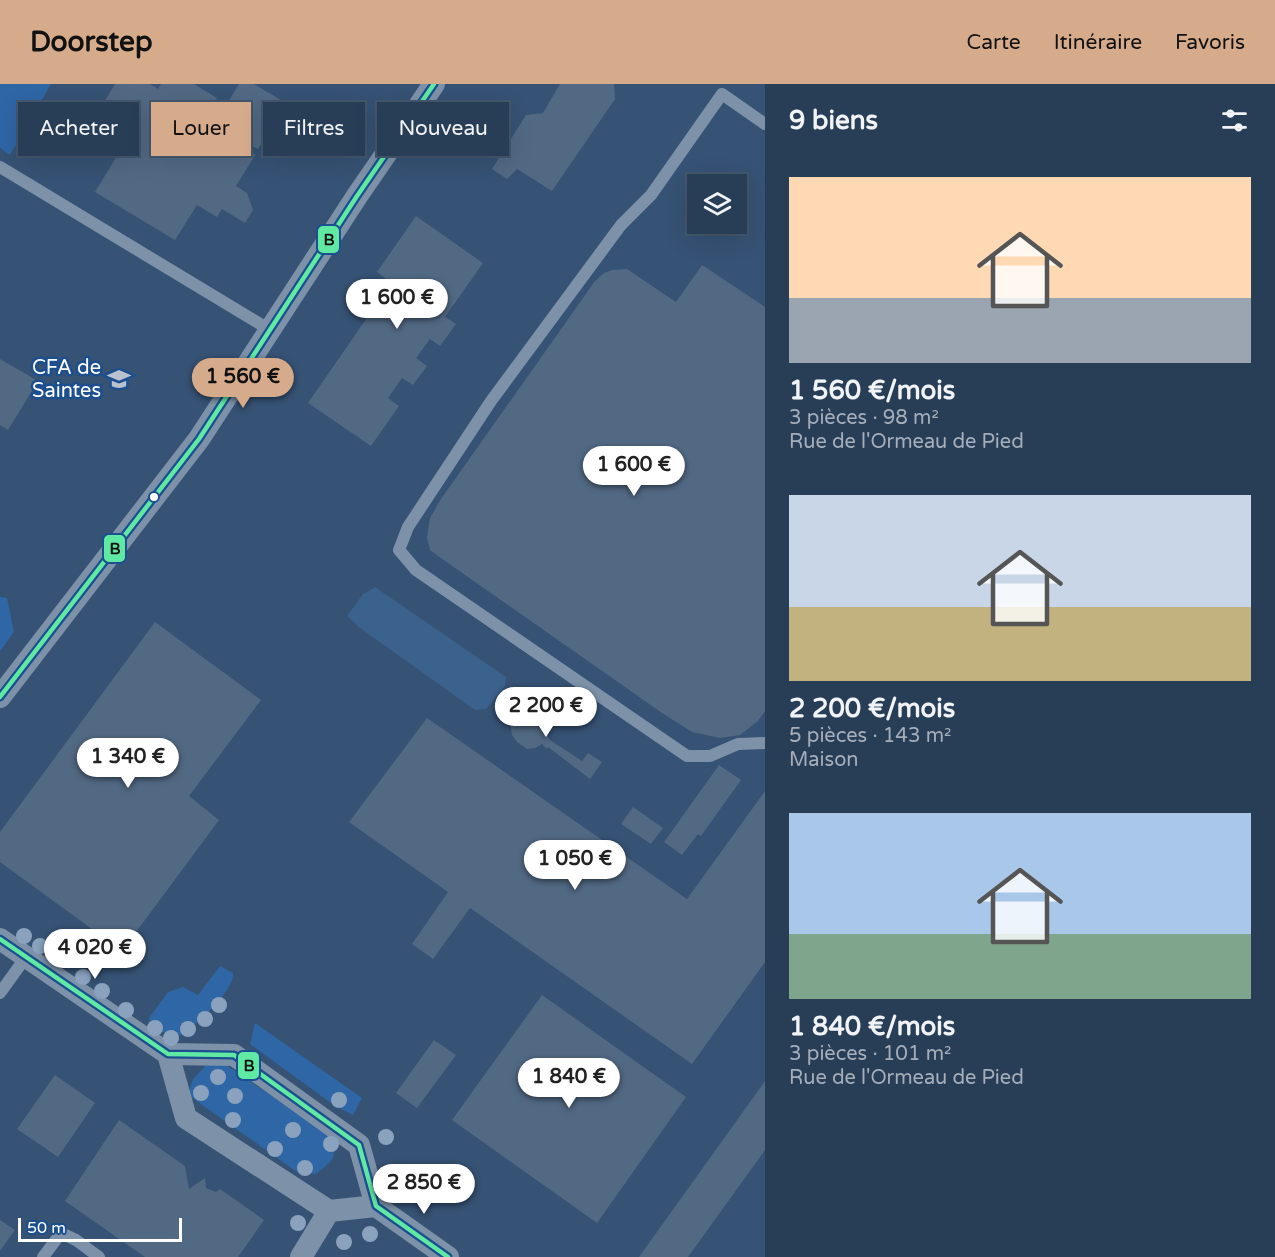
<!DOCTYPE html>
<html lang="fr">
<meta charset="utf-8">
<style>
body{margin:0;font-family:"Varela Round",sans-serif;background:#344961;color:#f1f3f6;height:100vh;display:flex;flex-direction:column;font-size:22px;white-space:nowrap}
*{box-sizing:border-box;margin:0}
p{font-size:20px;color:#a5aeba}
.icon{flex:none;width:33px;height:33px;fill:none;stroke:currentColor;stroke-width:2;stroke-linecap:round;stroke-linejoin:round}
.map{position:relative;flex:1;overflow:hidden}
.details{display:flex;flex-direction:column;background:#283e57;width:510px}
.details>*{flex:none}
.guide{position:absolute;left:18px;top:18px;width:570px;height:54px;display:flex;gap:12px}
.buttons{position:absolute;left:687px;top:90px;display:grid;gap:12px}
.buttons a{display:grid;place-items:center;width:60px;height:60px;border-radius:0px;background:#283e57;box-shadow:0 6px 24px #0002,0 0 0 2px #44576d;font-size:30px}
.scale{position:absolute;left:18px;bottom:15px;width:164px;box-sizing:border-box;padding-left:6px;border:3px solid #fff;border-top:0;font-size:16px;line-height:21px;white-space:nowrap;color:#fff;-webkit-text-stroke:4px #1b4f8f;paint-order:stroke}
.price{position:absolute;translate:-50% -51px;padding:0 14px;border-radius:21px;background:#fff;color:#222;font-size:20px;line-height:39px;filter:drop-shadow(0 2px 3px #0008)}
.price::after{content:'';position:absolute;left:50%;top:36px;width:18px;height:14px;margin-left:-9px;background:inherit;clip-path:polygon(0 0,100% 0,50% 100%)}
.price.current{background:#d6ab8b;color:#111}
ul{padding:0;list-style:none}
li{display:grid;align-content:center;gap:12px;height:318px;padding:0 24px}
li span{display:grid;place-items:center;height:186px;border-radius:0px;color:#555}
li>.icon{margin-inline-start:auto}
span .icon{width:108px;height:108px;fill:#fffc;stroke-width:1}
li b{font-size:26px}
h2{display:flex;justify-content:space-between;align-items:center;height:72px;padding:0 24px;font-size:26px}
.pill{padding:0 21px;border-radius:0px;background:#283e57;box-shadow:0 6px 24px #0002,0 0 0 2px #44576d;font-size:21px;line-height:54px}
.pill.current{background:#d6ab8b;color:#111}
header{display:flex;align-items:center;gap:36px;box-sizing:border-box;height:84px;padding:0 30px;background:#d6ab8b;color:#111}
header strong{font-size:28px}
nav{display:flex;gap:33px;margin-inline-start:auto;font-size:21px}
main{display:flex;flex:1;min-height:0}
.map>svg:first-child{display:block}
</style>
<header>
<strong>Doorstep</strong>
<nav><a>Carte</a><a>Itinéraire</a><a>Favoris</a></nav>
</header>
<main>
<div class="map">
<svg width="765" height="1173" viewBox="0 0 765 1173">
<rect width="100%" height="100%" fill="#365274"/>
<path fill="#2f66a5" d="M0,0H51L10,71L0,64Z
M0,513L7,514L14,548L0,567Z
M220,882L233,889C235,907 196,941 181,951L151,946L149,934L168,908L183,903L198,911Z
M255,939L362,1014L353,1031L335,1022L250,960Z
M208,979L226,981L331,1052C338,1076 333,1075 316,1090L297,1088L188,1011L193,995Z"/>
<path fill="#3b618d" d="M375,503L506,593L505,602L486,625L475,626L360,544L347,532L363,510Z"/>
<path fill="#526984" d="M115,0H150L158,5L161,0H194L217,14L212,22L222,28L239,0H254L286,19L258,65L250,61L247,65L255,71L236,102L247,109L253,126L245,139L222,125L217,133L197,121L175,156L95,108L123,62L117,58L125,47L130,50L132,48L98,28Z
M560,0H614L615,15L552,107L517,85L507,95L492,85L526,31L543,29Z
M416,132L483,179L445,233L456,240L440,262L430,255L416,274L427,282L413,301L402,294L388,314L399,322L371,362L308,319L391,199L377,188Z
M702,181L765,223V627L758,637L740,651L720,654L692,648L662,629L438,472L430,466L427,453L430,434L441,415L595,197L604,189L612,186L627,185L676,218Z
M0,275L38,297L8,346L0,341Z
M155,538L261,616L189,712L219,736L122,867L0,778V748Z
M530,621L541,625L549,632L551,636V644L547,651L550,656L582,677L588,669L602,678L590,695L548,663L547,665L542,660L535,664L527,665L517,658L512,651L510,638L518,626Z
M427,634L687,815L765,707V878L692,980L470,824L433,875L412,860L448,808L349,738Z
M719,681L741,696L701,752L698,750L682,771L664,758Z
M633,723L663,744L651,760L621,740Z
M542,911L686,1013L597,1139L452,1036Z
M434,956L456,971L417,1024L396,1009Z
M55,991L95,1019L58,1073L17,1045Z
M765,997V1066L688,1173H639Z
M119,1036L185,1082L189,1105L205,1094L206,1104L216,1108L220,1105L264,1136L238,1173H145L65,1117Z
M0,1136L15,1146L0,1167Z"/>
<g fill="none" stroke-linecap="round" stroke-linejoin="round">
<path stroke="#7d92a8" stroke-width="12" d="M765,40L722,10L651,111L621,141L491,317L408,443L399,466L416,486L687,672H710L738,660L765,659
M0,83L270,246
M0,909L26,873
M43,1173L61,1149L76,1156L99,1173"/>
<path stroke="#7d92a8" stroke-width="22" d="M0,613L199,355L357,112L434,0
M0,855L168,970L234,971L359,1061L376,1122L448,1173
M168,970L186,1034L329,1127L376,1122
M301,1173L329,1127"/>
<g stroke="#1b4f8f" stroke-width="9">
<path id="bus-1" d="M0,613L199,355L357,112L434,0
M0,855L168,970L234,971L359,1061L376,1122L448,1173"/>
</g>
<use href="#bus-1" stroke="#60e9a3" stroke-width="4.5"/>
</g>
<g fill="#8aa2be">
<circle cx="24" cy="852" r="8"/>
<circle cx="40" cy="862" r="8"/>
<circle cx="55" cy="873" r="8"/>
<circle cx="83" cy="893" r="8"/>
<circle cx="102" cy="907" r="8"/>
<circle cx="219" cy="921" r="8"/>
<circle cx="126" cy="926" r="8"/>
<circle cx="205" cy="935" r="8"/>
<circle cx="155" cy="944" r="8"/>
<circle cx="188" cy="945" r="8"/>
<circle cx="171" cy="954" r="8"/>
<circle cx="218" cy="993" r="8"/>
<circle cx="201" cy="1009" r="8"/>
<circle cx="235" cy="1012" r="8"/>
<circle cx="339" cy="1016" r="8"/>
<circle cx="233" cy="1036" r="8"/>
<circle cx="293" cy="1046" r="8"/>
<circle cx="386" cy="1053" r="8"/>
<circle cx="331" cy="1060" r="8"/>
<circle cx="275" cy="1065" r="8"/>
<circle cx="305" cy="1084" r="8"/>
<circle cx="298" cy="1139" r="8"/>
<circle cx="370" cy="1150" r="8"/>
<circle cx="344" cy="1158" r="8"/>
</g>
<defs>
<g id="university-bare" transform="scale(1.8)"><path d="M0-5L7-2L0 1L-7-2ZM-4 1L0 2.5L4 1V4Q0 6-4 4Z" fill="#b9c2ce" stroke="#1b4f8f" stroke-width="2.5" paint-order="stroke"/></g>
</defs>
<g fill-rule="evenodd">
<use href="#university-bare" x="119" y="295"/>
</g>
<circle fill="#fff" stroke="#1b4f8f" stroke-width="2" cx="154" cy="413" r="5"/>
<g text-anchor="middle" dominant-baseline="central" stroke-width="5" stroke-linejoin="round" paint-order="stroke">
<g font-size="20" fill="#fff" stroke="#1b4f8f" text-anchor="end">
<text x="101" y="284">CFA de<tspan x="101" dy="23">Saintes</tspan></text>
</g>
</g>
<g stroke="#1b4f8f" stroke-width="2">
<rect x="317" y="141" width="23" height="29" rx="6" fill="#60e9a3"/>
<rect x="103" y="450" width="23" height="29" rx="6" fill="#60e9a3"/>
<rect x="237" y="967" width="23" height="29" rx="6" fill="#60e9a3"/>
</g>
<g font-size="16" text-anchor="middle" font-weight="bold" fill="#111">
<text x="329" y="161">B</text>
<text x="115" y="470">B</text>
<text x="249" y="987">B</text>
</g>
</svg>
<div class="buttons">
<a><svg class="icon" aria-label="layers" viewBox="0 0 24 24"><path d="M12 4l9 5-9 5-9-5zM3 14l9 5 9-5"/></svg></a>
</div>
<div class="scale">50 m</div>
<b class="price" style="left:397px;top:246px">1 600 €</b>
<b class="price current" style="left:243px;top:325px">1 560 €</b>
<b class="price" style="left:634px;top:413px">1 600 €</b>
<b class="price" style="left:546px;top:654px">2 200 €</b>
<b class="price" style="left:128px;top:705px">1 340 €</b>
<b class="price" style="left:575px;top:807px">1 050 €</b>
<b class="price" style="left:95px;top:896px">4 020 €</b>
<b class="price" style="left:569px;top:1025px">1 840 €</b>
<b class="price" style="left:424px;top:1131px">2 850 €</b>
<div class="guide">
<a class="pill">Acheter</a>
<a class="pill current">Louer</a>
<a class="pill">Filtres</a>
<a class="pill">Nouveau</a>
</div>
</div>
<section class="details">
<h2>9 biens<svg class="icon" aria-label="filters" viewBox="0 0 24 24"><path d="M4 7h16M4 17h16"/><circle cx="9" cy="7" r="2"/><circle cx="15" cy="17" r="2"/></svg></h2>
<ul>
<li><span style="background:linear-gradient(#ffd9b3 65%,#9aa5b1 0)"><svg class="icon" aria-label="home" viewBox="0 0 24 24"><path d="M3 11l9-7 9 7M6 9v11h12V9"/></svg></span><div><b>1 560 €/mois</b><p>3 pièces · 98 m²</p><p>Rue de l'Ormeau de Pied</p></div></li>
<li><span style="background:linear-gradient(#c9d6e8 60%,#c2b280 0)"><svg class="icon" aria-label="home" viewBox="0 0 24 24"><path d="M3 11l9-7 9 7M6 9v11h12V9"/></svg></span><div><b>2 200 €/mois</b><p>5 pièces · 143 m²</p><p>Maison</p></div></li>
<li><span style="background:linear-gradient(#a9c7e8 65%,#7fa58c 0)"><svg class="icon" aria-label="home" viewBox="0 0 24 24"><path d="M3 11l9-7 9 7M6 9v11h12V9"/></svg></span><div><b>1 840 €/mois</b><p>3 pièces · 101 m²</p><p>Rue de l'Ormeau de Pied</p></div></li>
</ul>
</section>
</main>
